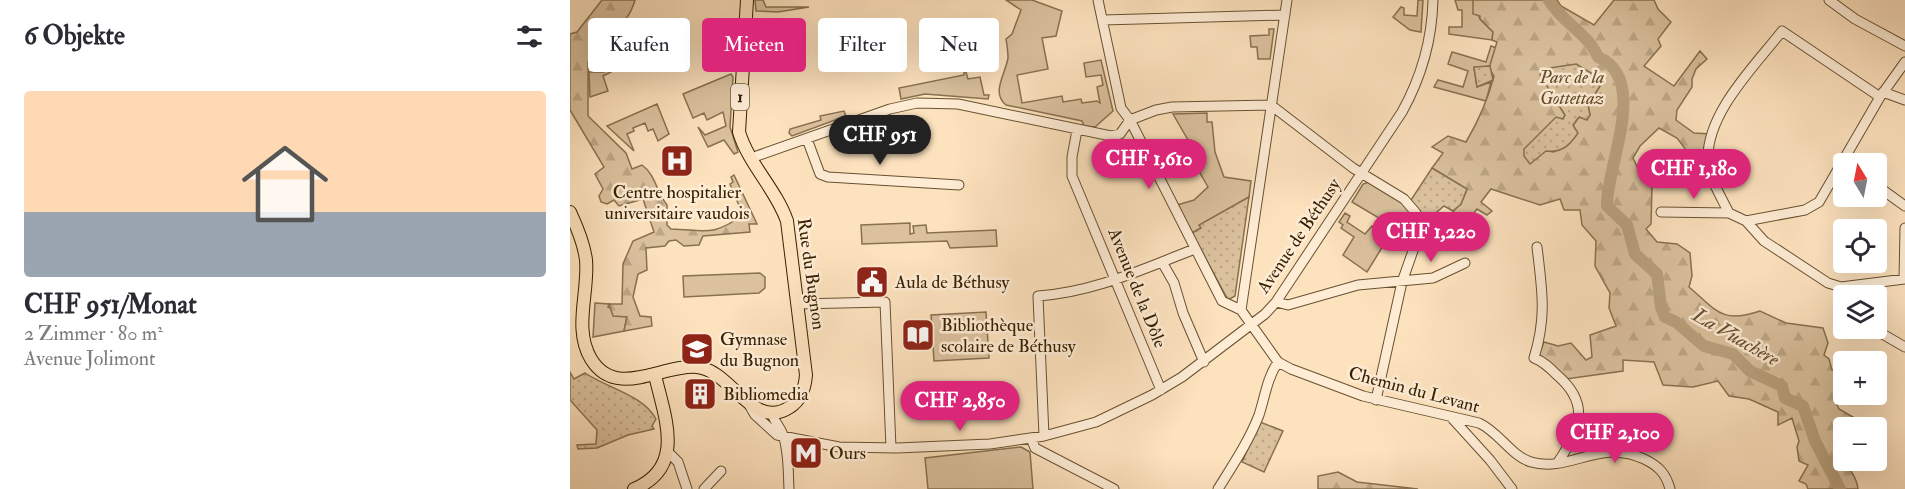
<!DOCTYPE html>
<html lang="de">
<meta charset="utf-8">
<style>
body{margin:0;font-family:"IM FELL Double Pica",serif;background:#f7f7f7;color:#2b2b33;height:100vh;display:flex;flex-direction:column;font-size:22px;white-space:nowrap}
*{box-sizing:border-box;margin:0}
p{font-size:20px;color:#7c7c81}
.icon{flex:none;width:33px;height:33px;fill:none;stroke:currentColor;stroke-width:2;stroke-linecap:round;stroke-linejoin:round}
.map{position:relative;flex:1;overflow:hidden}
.sheet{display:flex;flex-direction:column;background:#fff;width:570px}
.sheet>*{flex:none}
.guide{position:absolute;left:18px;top:18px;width:570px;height:54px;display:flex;gap:12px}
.needle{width:39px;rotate:350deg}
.buttons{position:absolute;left:1263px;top:153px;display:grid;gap:12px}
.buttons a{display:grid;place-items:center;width:54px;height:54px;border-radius:6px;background:#fff;box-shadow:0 6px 24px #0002;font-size:30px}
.price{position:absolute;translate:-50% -51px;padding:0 14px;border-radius:21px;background:#db2777;color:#fff;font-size:20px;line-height:39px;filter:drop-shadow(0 2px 3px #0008)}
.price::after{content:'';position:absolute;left:50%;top:36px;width:18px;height:14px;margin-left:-9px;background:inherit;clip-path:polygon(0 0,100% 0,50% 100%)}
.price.active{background:#222;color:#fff}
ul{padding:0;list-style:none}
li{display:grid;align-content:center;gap:12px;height:318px;padding:0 24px}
li span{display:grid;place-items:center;height:186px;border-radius:6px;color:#555}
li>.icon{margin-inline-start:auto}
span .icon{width:108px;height:108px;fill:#fffc;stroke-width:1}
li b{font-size:26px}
h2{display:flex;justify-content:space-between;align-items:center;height:72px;padding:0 24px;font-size:26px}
.chip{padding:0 21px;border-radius:6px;background:#fff;box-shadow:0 6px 24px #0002;font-size:21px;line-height:54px}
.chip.active{background:#db2777;color:#fff}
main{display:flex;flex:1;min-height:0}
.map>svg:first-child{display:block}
</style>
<main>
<section class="sheet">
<h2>6 Objekte<svg class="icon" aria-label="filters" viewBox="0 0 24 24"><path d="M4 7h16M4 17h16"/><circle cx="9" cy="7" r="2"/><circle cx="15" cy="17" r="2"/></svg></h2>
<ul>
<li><span style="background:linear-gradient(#ffd9b3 65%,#9aa5b1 0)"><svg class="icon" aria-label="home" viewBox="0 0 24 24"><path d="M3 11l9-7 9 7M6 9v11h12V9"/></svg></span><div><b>CHF 951/Monat</b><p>2 Zimmer · 80 m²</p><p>Avenue Jolimont</p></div></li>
</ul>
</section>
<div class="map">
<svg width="1335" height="489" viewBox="0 0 1335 489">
<defs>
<pattern id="forest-firs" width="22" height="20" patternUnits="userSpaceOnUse" patternTransform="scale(1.5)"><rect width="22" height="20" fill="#dbc19e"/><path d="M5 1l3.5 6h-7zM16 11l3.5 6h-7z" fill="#bda686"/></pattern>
<pattern id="park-dots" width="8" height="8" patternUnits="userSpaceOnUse" patternTransform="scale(1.5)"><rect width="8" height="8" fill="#dbc19e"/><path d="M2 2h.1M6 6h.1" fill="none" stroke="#bda686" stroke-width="1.8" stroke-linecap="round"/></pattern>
</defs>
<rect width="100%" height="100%" fill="#fde2be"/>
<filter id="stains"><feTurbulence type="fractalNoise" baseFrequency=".00333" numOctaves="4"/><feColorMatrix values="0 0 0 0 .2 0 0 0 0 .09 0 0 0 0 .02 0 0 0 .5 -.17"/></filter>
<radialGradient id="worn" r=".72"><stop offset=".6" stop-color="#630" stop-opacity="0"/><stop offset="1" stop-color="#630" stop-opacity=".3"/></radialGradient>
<path fill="#dbc19e" stroke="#88714f" stroke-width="1.5" d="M185,0H193L196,7H239L208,12L186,11Z
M436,0H462L492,11L486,36L472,38L478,69L447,75L452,103L492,96L493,102L511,99L512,103L527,101L530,103L527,87L533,85L531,75L516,77L514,63L531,60L543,111L525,127L514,126L512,121L436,105C421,93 435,75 438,58C438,52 437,45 436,39L442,34L451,10Z
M848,0H853L851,32L840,30L823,17L831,7L834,8V15L847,16Z
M885,0H903L910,19L923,32L922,40L879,34V27H892V10H888Z
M699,29H704L700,59H688L687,47H681L680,36L699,35Z
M921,46L927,48L920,66L904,68L907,87L921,82L916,101L864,87L868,80L893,87L898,71L878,64L882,52L916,62Z
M37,63L41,72L33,76L38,91L20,97L19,72H34Z
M394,72H396L398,79L410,77L414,95H419L418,99L355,94L331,99L329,88L394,75Z
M161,74L163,77L160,127L168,152L164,154L154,140L138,147L128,127L135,135L156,126L153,112L137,120L134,113L123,118L113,94Z
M87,104L99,134L88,141L83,129L78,131L75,123L63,128L64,131L57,134L64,151L37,126Z
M274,111L276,116L222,136L219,133L220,129L251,120L250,116Z
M637,113V122H642L645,152L654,177L681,181L679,197L630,225L631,228L622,233L607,205L624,200L638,187L626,166L622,147L603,114Z
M799,182C819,194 855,210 844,240L824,228L797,272L773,255L784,237L771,228L773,225L769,222L775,213L780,216L777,222L795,234L802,226L809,230L814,221L782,202L793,184Z
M340,223V234L344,233L343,226L356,225L357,233L426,230L427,246L380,248L377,241L292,244L291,225Z
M190,273L195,277V288L189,293L114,297L113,276Z
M25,303L39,304L38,307L57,316L54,331L23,337Z
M416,312L419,358L364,361L361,315Z
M451,447L460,452L463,489H358L355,458Z"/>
<path fill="url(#forest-firs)" stroke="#88714f" stroke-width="1.5" fill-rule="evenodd" d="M32,0H65C60,17 54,23 39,31L40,40L18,62V116L56,153L62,169L72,165C85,174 87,193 97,205V225L101,229C136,230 142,237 173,215L160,184L163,182L161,177L164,175L187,224H179L180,232L133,236L129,245L114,246L106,240L99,241L95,246L76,248L77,270L68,274L63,297L70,316L81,317L82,326L54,331L57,317L43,316L39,304H52L53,264L63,241L84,232L73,199L49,206L44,200L37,204L31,202L29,196L33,189L25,174L34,167L0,110V34L7,32Z
M903,0H987L991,6L1024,25L1044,0H1084L1088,9L1101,22L1088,39L1091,46L1074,66L1104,86L1130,51L1137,59L1126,69L1122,79V87L1107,110L1106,120L1124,133L1140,134L1136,170L1133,172L1107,138L1089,128L1070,146L1063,158L1074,181L1082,187L1081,224L1076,229L1087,242L1107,244L1120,253L1122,276L1119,287C1147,311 1152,324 1190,311L1216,323L1253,328L1258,343L1254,355L1259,359L1262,370L1273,368L1264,398L1269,409L1283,417L1278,427L1274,428V460L1276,461C1280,472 1287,477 1288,489H1238L1236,484L1229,481L1238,465L1229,461L1227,447L1229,441L1222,418L1208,425V412L1179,399L1159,396L1148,381L1123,387L1093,385L1084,362L1053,360V371L996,379L968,356L974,342L988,346L1001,343L1016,360L1022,357L1020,335L1046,326L1039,308L1040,293L1025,266L1026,241L1012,225L1010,210H994L990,199L970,205L921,189L911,202L922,211L917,215L907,209L896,223L883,211L891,204L897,189L862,168L873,153L862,147L878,136L896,142C909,120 918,99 924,76L919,68L927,42L922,40L923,32L910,19V16L903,14ZM1030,86L1018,105L1020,115L1017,119L1009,117L984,152L976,151L995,115L979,90Z
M768,472L787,482L848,489H748V476Z"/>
<path fill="url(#park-dots)" stroke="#88714f" stroke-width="1.5" d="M1006,64L1026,76L1030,86L1018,105L1020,115L1017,120L1009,117L1003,125L1008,133C1000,145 992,153 976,151L960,164L954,156V149L986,117L993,119L995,115L970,75L973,69Z
M920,66L923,80L907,87L904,67Z
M862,168L897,189L891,204L883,211L874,206L855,222L841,200Z
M679,197L665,296L658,300L622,233L631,228L629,225Z
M0,372L4,379L15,373C37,388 73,395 86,419L82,426L84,429L58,435L27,448L8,449L7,445L26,444L27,430L0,400Z
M690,422L713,431L694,472L672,462Z"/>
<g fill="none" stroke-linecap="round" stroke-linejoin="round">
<path stroke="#b9a07d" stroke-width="12" d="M979,0C992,23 1018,33 1028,57C1080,79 1036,166 1037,206L1057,225L1065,254L1087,274L1091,307L1095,317L1106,322L1134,346L1163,354L1180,371L1212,386L1215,398L1233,406L1245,441L1270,489"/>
<g stroke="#685130" stroke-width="11">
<path id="minor" d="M528,0L551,108L560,120L652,301L671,310
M717,0L671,310L708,362L721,369L793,396L909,423C929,432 941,456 961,462C1000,473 1029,438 1074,459C1089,466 1096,474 1100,489
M1259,0L1285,19L1335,46
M533,20L715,15
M1313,92L1335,100
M560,120L586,110L602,107L701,105L783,168L834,199L846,213L851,228L832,282L806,400
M507,130L502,157V176L591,390
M237,139L250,174L258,177L389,185
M181,158L320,109L347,103L388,104L541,136L550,134L560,120
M1306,185L1335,206
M1091,212L1159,213
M1159,213C1151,197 1140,179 1138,162C1135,114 1185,66 1212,31L1310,97
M1159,213L1176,221L1194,241L1258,283L1271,287L1335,279
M1176,221L1235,210L1249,202L1310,97L1335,62
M967,247C972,290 977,316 964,358C973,361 980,368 987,375C1021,404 1010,430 988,462
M592,262L604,283L613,313L634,362
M1334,279L1335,228
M1271,287L1274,301
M706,302L718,305L788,285L863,278L895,263
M228,304L315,302L321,448
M1302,328L1335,347
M178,403L185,415L207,435L269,447L327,448L420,444L474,436L526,422L582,395L612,377L695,314L706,302L832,112C852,76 862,41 863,0
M202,413C204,422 210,426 213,435C219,452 218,471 219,489
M881,417L920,460L942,489
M474,436L468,296C525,292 572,269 625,249
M461,438L465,448L544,489
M98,452L108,462L117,489
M134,489L151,471
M648,489C663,465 679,441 689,415C695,397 697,378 708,362"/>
</g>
<g stroke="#362100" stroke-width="14">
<path id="major" d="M0,212C7,227 14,243 16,260C19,292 3,329 21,359C46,400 92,364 127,367C161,370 183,432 220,407C231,400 235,388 236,375L217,221C206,189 179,165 169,132L177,0
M64,489C117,467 94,416 85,375"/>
</g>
<use href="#minor" stroke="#feecd5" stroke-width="9"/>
<use href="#major" stroke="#fde2be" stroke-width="12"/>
</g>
<defs>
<g id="hospital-square" transform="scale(1.725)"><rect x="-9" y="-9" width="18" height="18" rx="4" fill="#8f2418" stroke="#feecd5"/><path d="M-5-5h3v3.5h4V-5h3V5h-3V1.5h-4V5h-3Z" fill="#fff"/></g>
<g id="civic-square" transform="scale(1.725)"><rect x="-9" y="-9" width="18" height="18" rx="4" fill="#8f2418" stroke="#feecd5"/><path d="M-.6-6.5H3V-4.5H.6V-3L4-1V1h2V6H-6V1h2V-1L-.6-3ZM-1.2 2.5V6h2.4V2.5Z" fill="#fff"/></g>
<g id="library-square" transform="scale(1.725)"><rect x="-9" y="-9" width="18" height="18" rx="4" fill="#8f2418" stroke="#feecd5"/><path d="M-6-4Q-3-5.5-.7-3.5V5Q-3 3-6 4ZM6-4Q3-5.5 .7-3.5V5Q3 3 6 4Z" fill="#fff"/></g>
<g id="school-square" transform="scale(1.725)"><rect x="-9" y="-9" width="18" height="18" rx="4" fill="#8f2418" stroke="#feecd5"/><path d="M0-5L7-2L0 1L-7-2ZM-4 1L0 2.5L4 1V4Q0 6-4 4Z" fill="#fff"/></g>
<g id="building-square" transform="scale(1.725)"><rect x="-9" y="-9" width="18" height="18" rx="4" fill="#8f2418" stroke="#feecd5"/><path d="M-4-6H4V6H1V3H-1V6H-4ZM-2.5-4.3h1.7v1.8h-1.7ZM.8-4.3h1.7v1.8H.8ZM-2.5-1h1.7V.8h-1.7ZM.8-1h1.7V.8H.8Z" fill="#fff"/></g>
<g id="metro-square" transform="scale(1.725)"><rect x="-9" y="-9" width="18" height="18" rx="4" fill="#8f2418" stroke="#feecd5"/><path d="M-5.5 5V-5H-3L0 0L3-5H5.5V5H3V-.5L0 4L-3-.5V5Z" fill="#fff"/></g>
</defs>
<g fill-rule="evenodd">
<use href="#hospital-square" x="107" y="161"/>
<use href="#civic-square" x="302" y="282"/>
<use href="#library-square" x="348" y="335"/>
<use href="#school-square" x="127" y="349"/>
<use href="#building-square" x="130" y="394"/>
<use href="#metro-square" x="236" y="453"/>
</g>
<g text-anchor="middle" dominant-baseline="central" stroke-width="5" stroke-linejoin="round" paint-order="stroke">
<rect fill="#feecd5" stroke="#725e40" stroke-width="1.5" x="161" y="84" width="18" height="26" rx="4.5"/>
<g font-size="16" font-weight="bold" fill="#362100">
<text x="170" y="97">1</text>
</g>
<g font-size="18" font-style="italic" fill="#5f4928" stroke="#feecd5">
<text x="1002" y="77">Parc de la<tspan x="1002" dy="21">Gottettaz</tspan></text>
</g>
<g font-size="18" fill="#362100" stroke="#feecd5" text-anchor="start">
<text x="107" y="192" text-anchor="middle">Centre hospitalier<tspan x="107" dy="21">universitaire vaudois</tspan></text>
<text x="325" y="282">Aula de Béthusy</text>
<text x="371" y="325">Bibliothèque<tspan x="371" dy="21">scolaire de Béthusy</tspan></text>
<text x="150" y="339">Gymnase<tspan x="150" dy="21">du Bugnon</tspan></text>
<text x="153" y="394">Bibliomedia</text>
<text x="259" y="453">Ours</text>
</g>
<g font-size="18" fill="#362100" stroke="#feecd5">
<text transform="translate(729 236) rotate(-56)">Avenue de Béthusy</text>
<text transform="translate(241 274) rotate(82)">Rue du Bugnon</text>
<text transform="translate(567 288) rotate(68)">Avenue de la Dôle</text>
<text transform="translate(844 390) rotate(15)">Chemin du Levant</text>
</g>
<g font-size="20" font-style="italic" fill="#644d2c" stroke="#feecd5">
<text transform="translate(1166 337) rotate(30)">La Vuachère</text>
</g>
</g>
<rect width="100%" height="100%" filter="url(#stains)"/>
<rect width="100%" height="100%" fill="url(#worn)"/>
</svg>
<div class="buttons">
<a><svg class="needle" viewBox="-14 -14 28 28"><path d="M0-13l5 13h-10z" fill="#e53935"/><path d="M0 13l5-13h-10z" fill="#7c7c81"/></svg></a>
<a><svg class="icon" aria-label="locate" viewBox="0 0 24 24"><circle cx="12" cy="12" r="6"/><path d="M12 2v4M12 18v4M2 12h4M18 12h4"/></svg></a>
<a><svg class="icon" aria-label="layers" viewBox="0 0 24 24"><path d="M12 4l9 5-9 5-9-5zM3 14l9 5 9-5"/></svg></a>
<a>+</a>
<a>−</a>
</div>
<b class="price active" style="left:310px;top:166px">CHF 951</b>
<b class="price" style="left:579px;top:190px">CHF 1,610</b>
<b class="price" style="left:1124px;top:200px">CHF 1,180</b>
<b class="price" style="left:861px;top:263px">CHF 1,220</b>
<b class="price" style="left:390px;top:432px">CHF 2,850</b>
<b class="price" style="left:1045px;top:464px">CHF 2,100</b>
<div class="guide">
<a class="chip">Kaufen</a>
<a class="chip active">Mieten</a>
<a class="chip">Filter</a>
<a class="chip">Neu</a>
</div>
</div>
</main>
